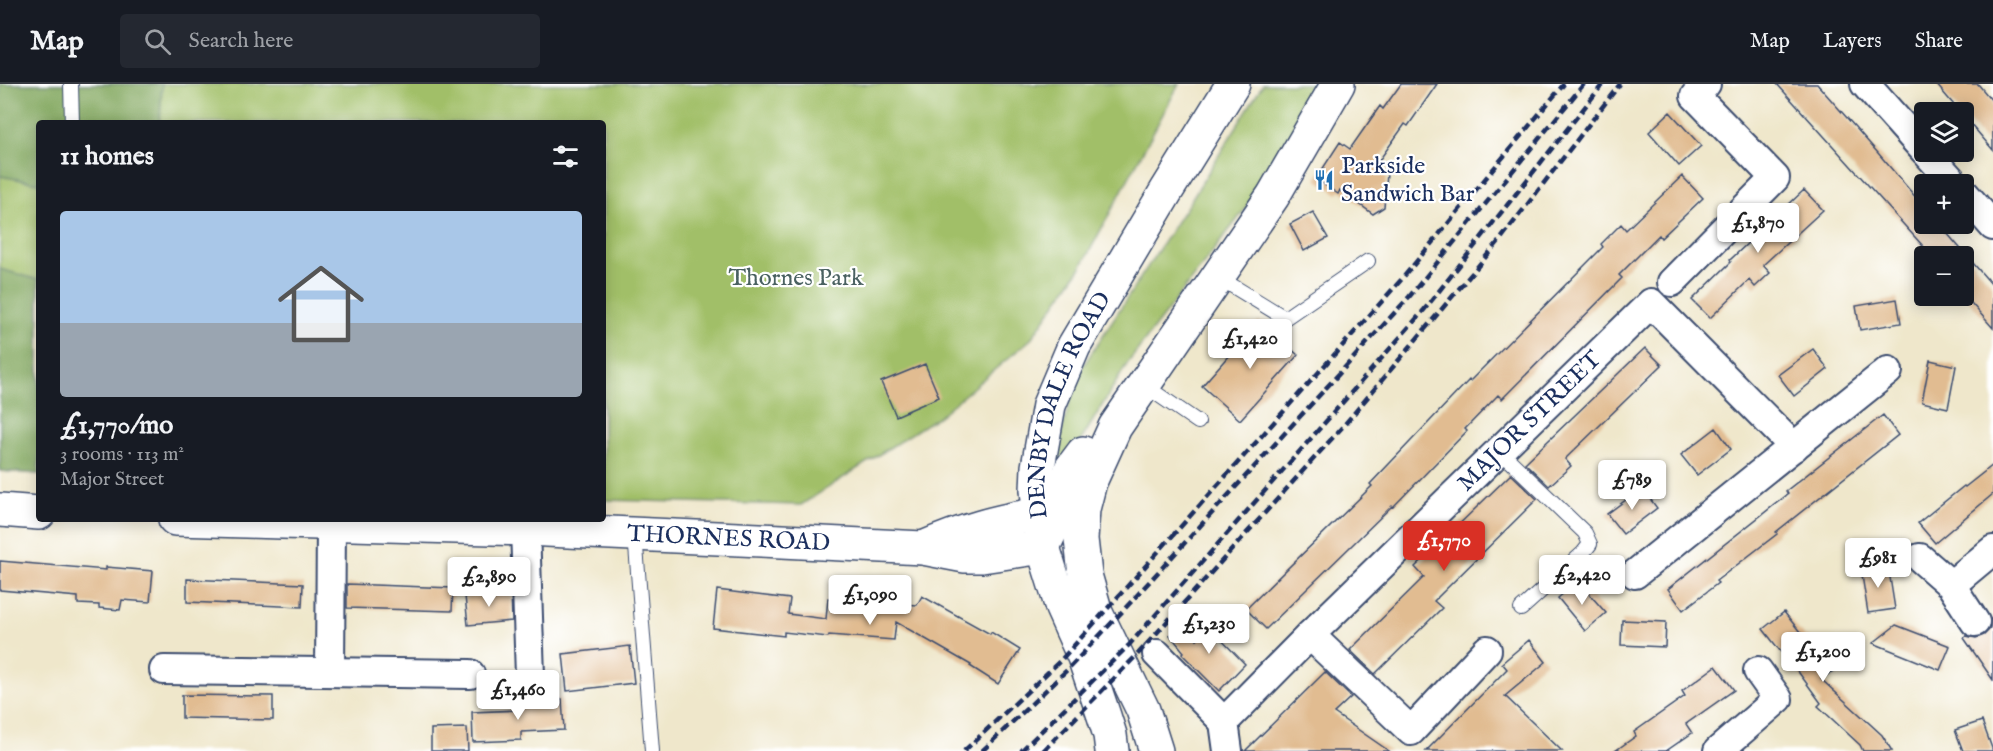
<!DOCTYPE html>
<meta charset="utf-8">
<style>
body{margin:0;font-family:"IM FELL English",serif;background:#242831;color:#f1f3f6;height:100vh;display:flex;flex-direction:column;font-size:22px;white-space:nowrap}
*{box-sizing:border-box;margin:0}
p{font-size:20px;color:#9ea1a6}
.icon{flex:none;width:33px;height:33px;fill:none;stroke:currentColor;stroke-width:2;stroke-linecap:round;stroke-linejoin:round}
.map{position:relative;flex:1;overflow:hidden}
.details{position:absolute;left:36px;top:36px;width:570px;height:402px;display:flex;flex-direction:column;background:#171b24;border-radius:6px;box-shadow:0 3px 15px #0003}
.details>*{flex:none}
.fabs{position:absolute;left:1914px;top:18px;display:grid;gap:12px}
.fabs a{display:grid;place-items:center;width:60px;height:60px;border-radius:6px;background:#171b24;box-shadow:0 3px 15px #0003;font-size:30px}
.price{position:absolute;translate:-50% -51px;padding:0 14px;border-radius:6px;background:#fff;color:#222;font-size:20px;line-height:39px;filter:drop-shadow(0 2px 3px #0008)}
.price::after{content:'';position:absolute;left:50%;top:36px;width:18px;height:14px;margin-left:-9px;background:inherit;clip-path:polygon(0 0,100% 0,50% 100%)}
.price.on{background:#d93025;color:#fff}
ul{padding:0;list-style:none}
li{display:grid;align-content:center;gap:12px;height:318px;padding:0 24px}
li span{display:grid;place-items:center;height:186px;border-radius:6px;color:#555}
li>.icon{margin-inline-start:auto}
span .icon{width:108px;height:108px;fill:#fffc;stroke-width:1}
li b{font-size:26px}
h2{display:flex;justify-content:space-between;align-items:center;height:72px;padding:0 24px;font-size:26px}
header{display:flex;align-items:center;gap:36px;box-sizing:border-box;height:84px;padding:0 30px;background:#171b24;border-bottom:2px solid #363941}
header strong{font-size:28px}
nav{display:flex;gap:33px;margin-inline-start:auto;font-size:21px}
.search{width:420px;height:54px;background:#242831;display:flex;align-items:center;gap:15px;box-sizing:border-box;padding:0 21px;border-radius:6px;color:#9ea1a6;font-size:22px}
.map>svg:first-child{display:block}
</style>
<header>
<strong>Map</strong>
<div class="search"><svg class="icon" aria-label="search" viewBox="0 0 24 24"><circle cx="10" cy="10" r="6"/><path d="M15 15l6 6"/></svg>Search here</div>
<nav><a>Map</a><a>Layers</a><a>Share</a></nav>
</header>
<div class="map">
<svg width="1993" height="667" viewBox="0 0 1993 667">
<rect width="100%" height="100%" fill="#fff"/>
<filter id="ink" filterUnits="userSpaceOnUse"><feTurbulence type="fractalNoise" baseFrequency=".0167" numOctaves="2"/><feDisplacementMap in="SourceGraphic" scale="12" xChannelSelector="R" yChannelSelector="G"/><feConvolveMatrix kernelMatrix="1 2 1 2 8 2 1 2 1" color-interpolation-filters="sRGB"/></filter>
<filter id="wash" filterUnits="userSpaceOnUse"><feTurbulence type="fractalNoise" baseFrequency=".008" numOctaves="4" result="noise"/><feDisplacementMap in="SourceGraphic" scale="24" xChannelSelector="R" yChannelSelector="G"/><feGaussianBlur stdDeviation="1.35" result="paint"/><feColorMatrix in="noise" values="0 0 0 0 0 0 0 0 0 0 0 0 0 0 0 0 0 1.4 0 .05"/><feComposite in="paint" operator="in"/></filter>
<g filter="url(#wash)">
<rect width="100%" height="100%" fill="#efe7cb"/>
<path fill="#a1bf67" stroke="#5e7762" stroke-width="1.5" d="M0,0H1179L1081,183L1030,256L939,332L801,421L603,416V39H39V390L0,387Z
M1263,0H1323L1246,124L1127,280L1056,398V369L1077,291L1191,116Z"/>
<path fill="#80a65c" stroke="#4e6a5d" stroke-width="1.5" d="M0,0H162L160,39H39V99L0,92Z
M0,185L39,196V390L0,387Z"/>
<g id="blocks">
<path fill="#e1bc91" d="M1401,0H1437L1408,42L1405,40L1375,82L1387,90L1384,123L1373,130L1340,106L1338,110L1316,95L1340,58L1350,65L1380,22L1383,25Z
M1777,0H1817L1878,69L1924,123V140H1939L1993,202V244L1964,211V172H1932Z
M1936,0H1978L1993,18V66L1964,32V28H1960Z
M1670,28L1701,62L1679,82L1649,48Z
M1682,92L1703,114L1661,154L1659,151L1619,191L1622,194L1502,315L1498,311L1465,345L1467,347L1393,423L1392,422L1266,545L1246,525L1372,402L1370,400L1469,296L1470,297L1603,163L1601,160L1621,140L1626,146Z
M1804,106L1823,126L1763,181L1770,189L1755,203L1749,196L1710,234L1692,216L1731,178L1730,176Z
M1313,128L1328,154L1304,167L1290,140Z
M1897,215L1901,239L1860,246L1856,222Z
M1259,237L1298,271L1240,336L1202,302Z
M1645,264L1662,281L1565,375L1571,382L1549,402L1525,379Z
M1813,265L1828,285L1794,312L1778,291Z
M1930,276L1956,282L1948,324L1922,318Z
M925,280L939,313L896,332L881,298Z
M1883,331L1898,351L1776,448L1777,450L1716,497L1718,499L1683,526L1668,505L1788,410L1786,407Z
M1716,344L1731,365L1697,391L1681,371Z
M1993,381V410L1935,459L1918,439L1964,402L1965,403Z
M1511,390L1537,415L1434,517L1442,524L1375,590L1350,566L1424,493L1415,483Z
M1642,404L1657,424L1623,450L1607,430Z
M0,477L106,486V483L153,487L150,518L122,516L120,526L99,524V521L78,520V513L0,506Z
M1888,481L1895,525L1868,529L1861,485Z
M187,495L303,500L302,523L187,518Z
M1578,497L1606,529L1585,547L1558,514Z
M347,500L453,504L452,527L347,524Z
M717,506L790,515L788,530L826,535L828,514L917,521L922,512L990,550L991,548L1020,566L998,600L970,582L971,581L896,538L894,556L829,551L828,553L784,548V552L713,544Z
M511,508L512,537L468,541L465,512Z
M1784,528L1805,554L1808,553L1833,587L1821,595L1882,651L1892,667H1863L1860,661L1818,622L1821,619L1783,567L1781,568L1763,545Z
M1993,533V596L1964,554L1966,552L1976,554L1984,551L1990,545L1991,535Z
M1622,536L1666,538L1665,563L1621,561Z
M1186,539L1197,555L1209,543L1245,580L1219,607L1182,570L1184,568L1170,551Z
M1896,541L1950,562L1940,586L1873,559Z
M1529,556L1546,578L1505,612L1562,667H1426L1507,585L1502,579Z
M630,562L634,599L567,607L563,570Z
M1716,582L1734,606L1686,640L1692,649L1666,667H1615L1636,652L1634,648L1685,612L1682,607Z
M1325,588L1351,613L1334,629L1389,667H1245Z
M182,611L273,612V636L182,634Z
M562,615L564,646L521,648V656L473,658L472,628L520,626V616Z
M1982,637L1993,667H1963L1955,646Z
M467,644L468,667H431V645Z"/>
</g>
</g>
<g filter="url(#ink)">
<use href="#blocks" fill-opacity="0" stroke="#3b4b6e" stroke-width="1.5"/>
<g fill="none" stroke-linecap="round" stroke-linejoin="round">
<g stroke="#3b4b6e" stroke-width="16">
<path id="service" d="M71,0L72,39
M1218,193L1285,234L1368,177
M1144,301L1198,338
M1499,366L1585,449L1590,460L1583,469L1521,525
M635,450L652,667"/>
</g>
<g stroke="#3b4b6e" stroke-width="32">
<g id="minor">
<path d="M1865,0L1924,66"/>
<path d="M1926,68L1955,100"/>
<path d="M1964,109L1993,142"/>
<path d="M1672,198L1775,94L1695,12L1706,0"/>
<path d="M525,445L530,592"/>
<path d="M1920,474L1951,501L1975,538"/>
<path d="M1635,490L1888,287"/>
<path d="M1951,501L1993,466"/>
<path d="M1310,551L1411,647L1487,566"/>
<path d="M1157,570L1224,638"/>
<path d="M164,586L470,590"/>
<path d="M330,588L331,438"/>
<path id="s1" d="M1228,667L1224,638L1310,551L1651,219L1794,363"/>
<path d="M1718,667L1778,615L1758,587"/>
</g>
</g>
<g stroke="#3b4b6e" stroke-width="36">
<g id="secondary">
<path d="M0,426L39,429"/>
<path id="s2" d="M175,435L525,445L782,457L923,464L965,472H982L1043,463"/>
<path d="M923,464C964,446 994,438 1039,430"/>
</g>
</g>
<g stroke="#3b4b6e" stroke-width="36">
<g id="primary">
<path d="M1045,459L1055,438L1071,385L1083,369"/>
<path id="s3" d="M1112,667L1110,651L1104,632L1084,573L1062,524L1043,463L1037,406L1038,383L1049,321L1074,262L1167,106L1233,0"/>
<path d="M1156,667L1143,626L1096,529L1085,491L1081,455L1083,425L1090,398L1115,343L1273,112L1338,0"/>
</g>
</g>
<use href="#service" stroke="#fff" stroke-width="14"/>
<use href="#minor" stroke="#fff" stroke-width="28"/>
<use href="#secondary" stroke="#fff" stroke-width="33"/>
<use href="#primary" stroke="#fff" stroke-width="33"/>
<path stroke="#1b2f5e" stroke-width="4.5" stroke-dasharray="9 4.5" stroke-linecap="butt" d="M964,667L1060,577L1116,515L1401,196L1564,0
M982,667L1067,586L1119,531L1409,213L1584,0
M1021,667L1129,561L1424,226L1603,0
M1043,667L1136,572L1345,340L1500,156L1620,0"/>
</g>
</g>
<defs>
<g id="restaurant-bare" transform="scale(1.62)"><path d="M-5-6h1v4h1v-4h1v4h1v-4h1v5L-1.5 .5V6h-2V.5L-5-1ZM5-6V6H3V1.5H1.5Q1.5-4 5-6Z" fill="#1f6fb2" stroke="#fff" stroke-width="2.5" paint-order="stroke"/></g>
</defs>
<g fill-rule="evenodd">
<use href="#restaurant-bare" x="1324" y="96"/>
</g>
<g text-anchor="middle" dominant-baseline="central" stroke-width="4.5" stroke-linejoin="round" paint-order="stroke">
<g font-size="24" fill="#1b2f5e" stroke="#fff" text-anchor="start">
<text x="1341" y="82">Parkside<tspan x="1341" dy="28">Sandwich Bar</tspan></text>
</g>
<g font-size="24" fill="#4a6161" stroke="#fff">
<text x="796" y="194">Thornes Park</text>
</g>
<g font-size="24" fill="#1b2f5e" stroke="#fff">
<text stroke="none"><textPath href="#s3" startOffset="364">DENBY DALE ROAD</textPath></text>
<text stroke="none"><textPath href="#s1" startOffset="458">MAJOR STREET</textPath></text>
<text stroke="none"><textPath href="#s2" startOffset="554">THORNES ROAD</textPath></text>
</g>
</g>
</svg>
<div class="fabs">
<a><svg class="icon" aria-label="layers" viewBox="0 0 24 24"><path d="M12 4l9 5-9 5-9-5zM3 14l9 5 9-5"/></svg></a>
<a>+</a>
<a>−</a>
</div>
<b class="price" style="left:1758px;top:170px">£1,870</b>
<b class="price" style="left:1250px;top:286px">£1,420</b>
<b class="price" style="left:1632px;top:427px">£789</b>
<b class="price on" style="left:1444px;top:488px">£1,770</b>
<b class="price" style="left:1878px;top:505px">£981</b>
<b class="price" style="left:1582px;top:522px">£2,420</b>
<b class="price" style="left:489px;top:524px">£2,890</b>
<b class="price" style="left:870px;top:542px">£1,090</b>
<b class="price" style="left:1209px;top:571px">£1,230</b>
<b class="price" style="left:1823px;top:599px">£1,200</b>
<b class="price" style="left:518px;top:637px">£1,460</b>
<section class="details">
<h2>11 homes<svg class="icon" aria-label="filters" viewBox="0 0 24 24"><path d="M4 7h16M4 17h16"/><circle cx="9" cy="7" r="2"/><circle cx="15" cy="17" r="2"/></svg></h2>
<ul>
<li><span style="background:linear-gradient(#a9c7e8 60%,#9aa5b1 0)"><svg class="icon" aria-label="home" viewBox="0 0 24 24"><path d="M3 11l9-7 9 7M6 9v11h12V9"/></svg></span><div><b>£1,770/mo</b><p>3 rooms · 113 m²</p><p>Major Street</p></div></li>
</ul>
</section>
</div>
